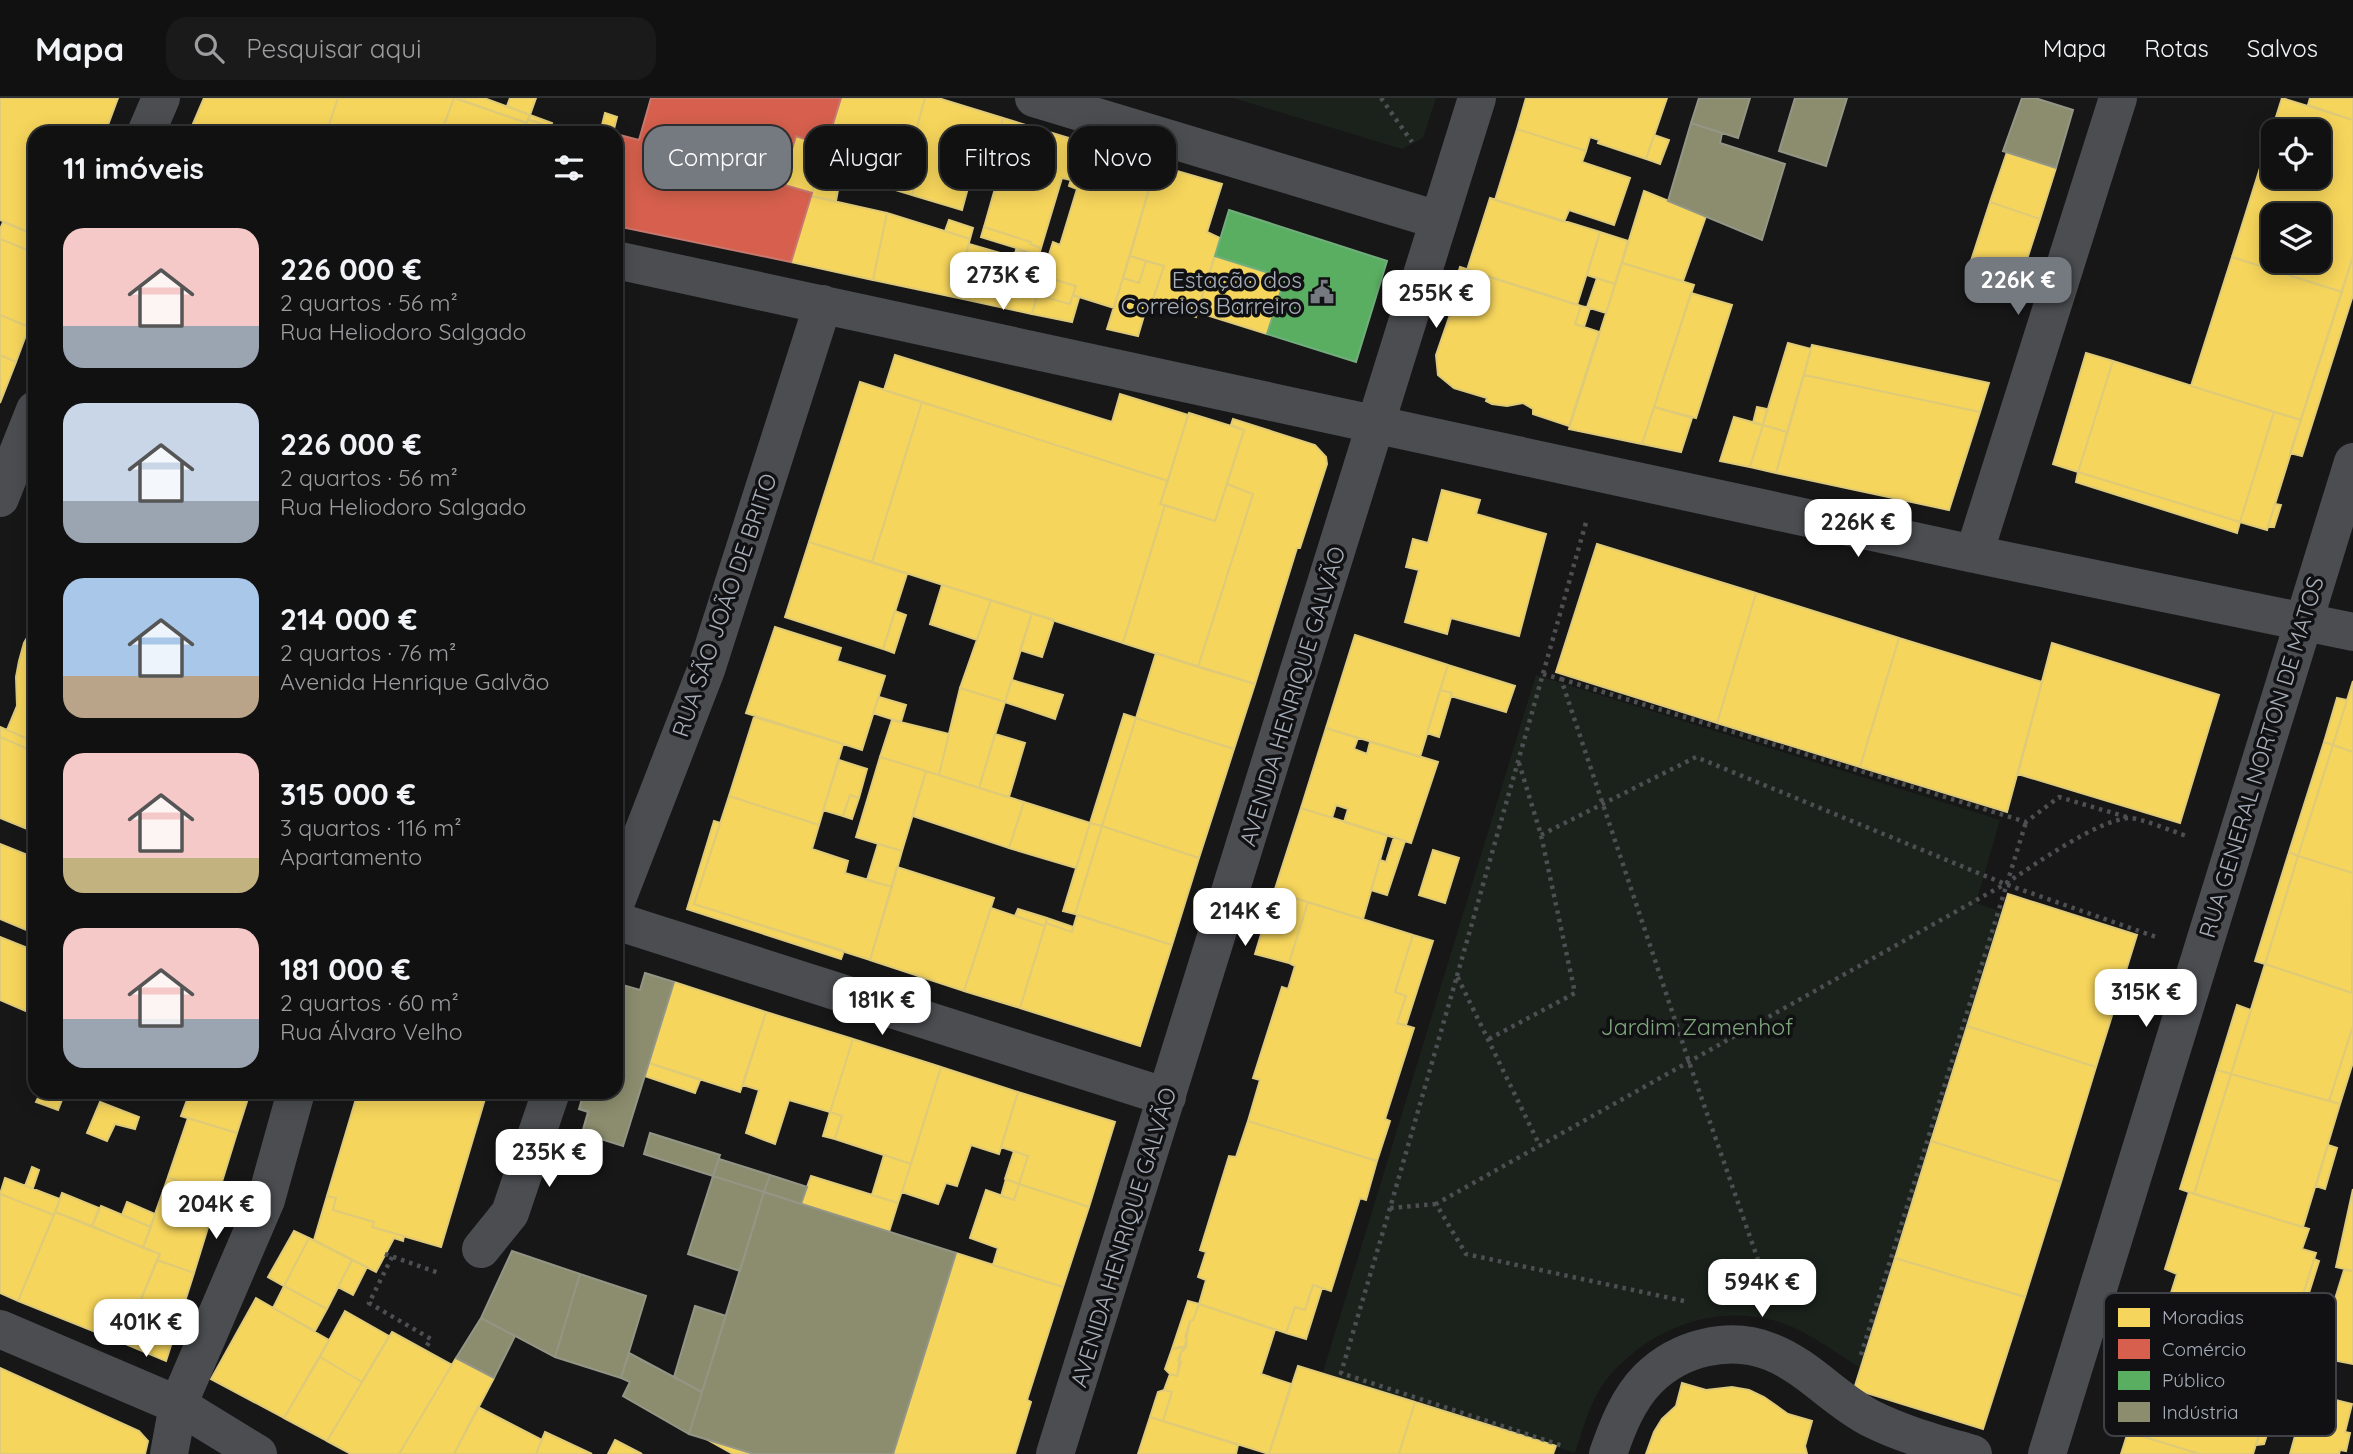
<!DOCTYPE html>
<html lang="pt">
<meta charset="utf-8">
<style>
body{margin:0;font-family:Quicksand,sans-serif;background:#1a1a1b;color:#f1f3f6;height:100vh;display:flex;flex-direction:column;font-size:26px;white-space:nowrap}
*{box-sizing:border-box;margin:0}
p{font-size:23px;color:#9c9d9f}
.icon{flex:none;width:38px;height:38px;fill:none;stroke:currentColor;stroke-width:2;stroke-linecap:round;stroke-linejoin:round}
.map{position:relative;flex:1;overflow:hidden}
.drawer{position:absolute;left:28px;top:28px;width:595px;height:973px;display:flex;flex-direction:column;background:#111112;border-radius:21px;box-shadow:0 4px 18px #0003,0 0 0 2px #303132}
.drawer>*{flex:none}
.guide{position:absolute;left:644px;top:28px;width:665px;height:63px;display:flex;gap:14px}
.fabs{position:absolute;left:2261px;top:21px;display:grid;gap:14px}
.fabs a{display:grid;place-items:center;width:70px;height:70px;border-radius:14px;background:#111112;box-shadow:0 4px 18px #0003,0 0 0 2px #303132;font-size:35px}
.price{position:absolute;translate:-50% -60px;padding:0 16px;border-radius:14px;background:#fff;color:#222;font-size:23px;line-height:46px;filter:drop-shadow(0 2px 4px #0008)}
.price::after{content:'';position:absolute;left:50%;top:42px;width:21px;height:16px;margin-left:-10px;background:inherit;clip-path:polygon(0 0,100% 0,50% 100%)}
.price.on{background:#757a81;color:#fff}
ul{padding:0;list-style:none}
li{display:flex;align-items:center;gap:21px;height:175px;padding:0 35px}
li span{display:grid;place-items:center;flex:none;width:196px;height:140px;border-radius:21px;color:#555}
li>.icon{margin-inline-start:auto}
span .icon{width:84px;height:84px;fill:#fffc;stroke-width:1}
li b{font-size:30px}
h2{display:flex;justify-content:space-between;align-items:center;height:84px;padding:0 35px;font-size:30px}
.chip{padding:0 24px;border-radius:21px;background:#111112;box-shadow:0 4px 18px #0003,0 0 0 2px #303132;font-size:24px;line-height:63px}
.chip.on{background:#757a81;color:#fff}
header{display:flex;align-items:center;gap:42px;box-sizing:border-box;height:98px;padding:0 35px;background:#111112;border-bottom:2px solid #303132}
header strong{font-size:33px}
nav{display:flex;gap:38px;margin-inline-start:auto;font-size:24px}
.search{width:490px;height:63px;background:#1a1a1b;display:flex;align-items:center;gap:18px;box-sizing:border-box;padding:0 24px;border-radius:21px;color:#9c9d9f;font-size:26px}
.map>svg:first-child{display:block}
</style>
<header>
<strong>Mapa</strong>
<div class="search"><svg class="icon" aria-label="search" viewBox="0 0 24 24"><circle cx="10" cy="10" r="6"/><path d="M15 15l6 6"/></svg>Pesquisar aqui</div>
<nav><a>Mapa</a><a>Rotas</a><a>Salvos</a></nav>
</header>
<div class="map">
<svg width="2353" height="1356" viewBox="0 0 2353 1356">
<rect width="100%" height="100%" fill="#171718"/>
<path fill="#1b221b" d="M1233,0H1436L1423,40L1402,51Z
M1536,577L2000,722L1976,805L2002,814L1861,1270C1832,1253 1805,1230 1772,1222C1710,1206 1645,1233 1606,1282C1590,1303 1583,1331 1575,1355L1323,1274Z"/>
<path fill="#f6d55c" stroke="#deca78" stroke-width="2" fill-rule="evenodd" d="M0,0H118L105,35H35V137L0,122Z
M204,0H338L326,35H209L192,28Z
M338,0H454L441,35H326Z
M454,0L527,25L524,35H441Z
M455,0H484L530,17L527,25Z
M510,0H536L530,17L507,8Z
M841,0H925L906,68L893,63L885,89L835,74L842,49L828,44Z
M925,0H938L1003,20L984,91L969,86L962,112L912,97L919,71L906,68Z
M1526,0H1667L1646,61L1598,45L1599,42L1590,39L1586,53L1517,31Z
M2282,0L2353,22V158L2342,194L2232,159ZM2273,33H2319V79H2273ZM2273,117H2319V163H2273Z
M2310,0H2353V22L2308,7Z
M605,15L617,19L613,35H600Z
M530,17L552,25L550,29L528,21Z
M1003,20L1082,44L1071,82L1062,80L1041,150L1030,146L1031,144L984,129L996,87L986,85Z
M528,21L550,29L570,35H524Z
M1517,31L1586,53L1582,64L1630,80L1614,127L1569,112L1564,124L1495,102Z
M1654,37L1669,42L1660,66L1646,61Z
M796,38L826,48L812,95L781,86Z
M1082,44L1156,67L1114,210L1073,197L1076,188L1042,178L1053,144L1060,147L1077,91L1069,88Z
M2007,54L2056,70L2040,121L1990,104Z
M893,63L906,68L899,93L885,89Z
M1156,67L1222,86L1207,134L1220,140L1196,219L1152,204L1164,168L1130,158Z
M906,68L919,71L912,97L899,93Z
M814,87L838,92L836,103L811,98Z
M1644,93L1706,118L1683,183L1622,165Z
M811,98L887,115L873,182L791,164Z
M1490,100L1600,134L1577,207L1467,172Z
M1990,104L2040,121L2019,186L1969,169Z
M887,115L970,141L954,199L873,182Z
M949,122L973,130L970,141L945,133Z
M3,124L35,137V155L0,141V131Z
M984,129L1031,144L1030,146L1041,150L1039,157L981,139Z
M1600,134L1628,143L1615,186L1587,177Z
M0,141L35,155V215L29,229L0,217Z
M969,146L1014,159L1016,152L1047,162L1032,216L954,199Z
M1130,158L1146,163L1139,185L1123,180Z
M1215,158L1285,180L1267,236L1197,214Z
M2353,158V197L2302,358L2290,355Z
M2232,159L2342,194L2301,322L2191,288Z
M1146,163L1164,168L1152,204H1148L1138,238L1107,231L1123,180L1139,185Z
M1622,165L1694,187L1642,346L1569,331Z
M1460,169L1581,208L1575,226L1599,234L1569,328L1533,316V311L1523,305L1507,308L1492,306L1486,303L1487,300L1454,290L1438,277L1436,257L1456,199H1451Z
M1042,178L1076,188L1070,206L1037,197Z
M1597,180L1615,186L1606,215L1587,209Z
M1691,195L1732,207L1696,320L1654,309Z
M1037,197L1070,206L1073,197L1079,200L1072,224L1032,216Z
M1581,208L1590,210L1584,229L1575,226Z
M0,217L29,229L16,264L0,257Z
M1788,245L1811,251L1787,334L1763,327Z
M1812,247L1989,285L1980,314L1804,277Z
M2086,255L2113,263L2078,374L2053,366Z
M0,257L16,264L0,305Z
M895,257L1112,324L1120,296L1188,317L1168,383L884,292Z
M2113,263L2274,314L2240,424L2078,374Z
M1804,277L1980,314L1949,412L1776,375Z
M860,284L922,304L872,464L809,444Z
M922,304L1168,383L1160,406L1165,407L1123,545L872,464Z
M1654,309L1692,320L1681,354L1642,346Z
M1757,309L1767,311L1763,327L1753,325Z
M2274,314L2301,322L2267,432L2240,424Z
M1189,315L1244,332L1215,423L1160,406Z
M1734,319L1763,327L1750,369L1720,363Z
M1233,321L1315,347L1326,359L1327,366L1300,450H1297L1255,586L1198,569L1253,396L1227,386L1244,332L1231,327Z
M1763,327L1787,334L1776,375L1750,369Z
M2078,374L2240,424L2237,435L2076,384Z
M1227,386L1253,396L1198,569L1123,545L1165,407L1215,423Z
M1442,392L1480,402L1476,416L1546,436L1519,538L1451,520L1447,536L1405,524L1419,472L1406,469L1413,441L1428,445Z
M2275,406L2281,407L2274,429L2268,428Z
M809,444L907,476L883,551L785,519Z
M1597,446L1756,495L1717,625L1556,574Z
M942,487L991,502L977,542L930,526Z
M1756,495L1899,540L1860,669L1717,625Z
M991,502L1032,515L1005,604L960,590Z
M895,513L906,517L894,555L883,551Z
M1032,515L1054,522L1042,559L1020,552Z
M35,526V644L7,632L17,608L16,579L19,563L24,545Z
M775,529L841,550L837,563L885,578L862,652L746,615Z
M1355,537L1448,567L1420,659L1370,644L1367,656L1354,651L1358,640L1326,630Z
M1899,540L2042,584L2007,714L1860,669Z
M2052,545L2219,597L2180,725L2018,676Z
M1156,555L1255,586L1234,651L1136,620Z
M1448,567L1515,588L1506,614L1451,598L1452,595L1440,592Z
M1012,582L1063,597L1055,621L1005,604Z
M2353,583V654L2333,647Z
M960,590L1005,604L979,690L939,677Z
M1440,592L1452,595L1439,639L1427,635Z
M879,599L906,607L901,624L873,615Z
M2337,600L2347,602L2333,647L2324,644Z
M1124,616L1136,620L1102,728L1090,725Z
M754,619L843,646L819,727L729,698Z
M1136,620L1234,651L1199,760L1102,728Z
M892,622L949,636L939,677L880,659Z
M0,629L35,644V654L0,639Z
M1326,630L1438,664L1411,745L1344,724L1348,711L1336,707L1332,720L1301,710Z
M995,636L1025,645L1009,699L979,690Z
M0,639L35,654V726L32,733L0,720Z
M2324,644L2333,647L2298,758L2289,754Z
M2333,647L2353,654V775L2298,758Z
M880,659L926,673L902,753L856,739Z
M839,662L867,671L859,700L850,697L843,718L823,712Z
M926,673L1024,704L1009,750L913,718Z
M850,697L859,700L852,721L843,718Z
M729,698L819,727L812,751L848,763L845,775L892,789L870,862L694,806Z
M1024,704L1090,725L1076,770L1009,750Z
M1301,710L1387,737L1363,821L1274,794Z
M714,723L720,725L694,806L844,853L841,861L687,811Z
M1090,725L1102,728L1075,816L1063,813Z
M1102,728L1199,760L1172,847L1075,816Z
M1387,737L1405,743L1387,797L1371,792Z
M1387,737L1394,739L1386,764L1380,762Z
M0,746L35,760V839L28,836L29,833L0,821Z
M878,746L902,753L892,789L867,782Z
M1433,752L1459,760L1445,805L1419,797Z
M2289,754L2298,758L2265,866L2255,863Z
M2298,758L2353,775L2352,895L2265,866Z
M897,769L994,800L964,893L870,862Z
M1274,794L1308,804L1289,865L1255,856Z
M2008,796L2137,837L2096,969L1967,928Z
M1308,804L1413,837L1395,894L1406,898L1397,925L1414,930L1385,1021L1390,1023L1377,1063L1248,1023L1260,982L1253,980L1282,889L1288,891L1295,868L1289,865Z
M991,810L1045,828L1020,910L964,893Z
M1018,811L1047,820L1045,828L1015,818Z
M1077,817L1172,847L1140,948L1020,910L1046,825L1072,834Z
M1047,820L1073,829L1072,834L1046,825Z
M1413,837L1433,843L1406,927L1397,925L1406,898L1395,894Z
M0,839L35,853V917L0,902Z
M2265,866L2353,895V928L2329,1003L2231,976Z
M674,884L766,914L740,994L649,965Z
M2237,907L2251,912L2231,976L2217,972Z
M766,914L853,941L830,1014L789,1002L775,1046L746,1035L759,992L743,987Z
M1967,928L2096,969L2061,1084L1931,1043Z
M2353,928V964L2340,1006L2329,1003Z
M853,941L941,969L911,1066L835,1041L842,1018L830,1014Z
M649,965L700,982L695,995L645,978Z
M941,969L1018,994L999,1056L971,1047L957,1088L946,1085L938,1106L902,1094Z
M2217,972L2231,976L2194,1096L2180,1091Z
M2231,976L2340,1006L2303,1129L2194,1096Z
M41,994H65L58,1012L36,1004Z
M190,994H250L237,1035L181,1018Z
M358,994H487L441,1149L372,1129L374,1124L333,1112L336,1100L327,1098Z
M1018,994L1115,1024L1089,1109L1019,1086L1028,1058L1001,1049Z
M100,1004L139,1019L135,1031L115,1026L107,1043L87,1035Z
M830,1014L842,1018L835,1041L823,1038Z
M188,1020L237,1035L217,1100L168,1079Z
M1248,1023L1377,1063L1366,1102L1360,1100L1331,1193L1313,1187L1305,1212L1295,1209L1286,1235L1199,1206L1206,1182L1198,1179L1206,1154L1200,1152L1229,1058L1236,1059Z
M1931,1043L2061,1084L2025,1199L1895,1160Z
M2328,1047L2337,1050L2325,1091L2316,1088Z
M1014,1053L1028,1058L1019,1086L1005,1081Z
M884,1057L911,1066L898,1105L872,1097Z
M32,1069L39,1072L33,1090L25,1088Z
M811,1078L898,1105L889,1134L801,1106Z
M168,1079L217,1100L194,1175L157,1162L160,1156L143,1150Z
M5,1080L60,1101L54,1117L0,1096Z
M1006,1081L1019,1086L1014,1102L1001,1098Z
M1019,1086L1089,1109L1063,1189L993,1167L998,1150L970,1140L986,1092L1014,1102Z
M2353,1091V1173L2336,1169Z
M2189,1094L2309,1131L2302,1151L2316,1155L2283,1260L2163,1220L2177,1176L2165,1171Z
M62,1095L99,1110L92,1128L55,1114Z
M0,1096L54,1117L18,1203L0,1195Z
M327,1098L336,1100L333,1112L374,1124L372,1129L404,1138L403,1143L394,1140L376,1174L314,1142Z
M127,1104L155,1116L151,1129L122,1117Z
M101,1108L151,1129L143,1150L92,1128Z
M55,1114L160,1156L123,1245L18,1203Z
M294,1133L309,1140L284,1188L268,1179Z
M309,1140L352,1162L327,1211L284,1188Z
M956,1155L1063,1189L1027,1302L1031,1304L1015,1356H893Z
M1895,1160L2025,1199L1983,1331L1854,1291Z
M2314,1161L2319,1163L2292,1249H2287Z
M157,1162L194,1175L166,1263L123,1245Z
M352,1162L367,1169L353,1197L338,1189Z
M2344,1172L2353,1173V1266L2317,1259Z
M1313,1187L1322,1190L1306,1241L1286,1235L1295,1209L1305,1212Z
M284,1188L327,1211L315,1233L273,1210Z
M256,1200L329,1242L284,1320L211,1281Z
M1188,1203L1199,1206L1193,1222L1190,1223L1185,1239L1187,1242L1186,1249L1172,1251Z
M1199,1206L1275,1232L1261,1276L1291,1286L1269,1356L1163,1323L1172,1294L1164,1292L1170,1276L1177,1278L1181,1254L1184,1252L1190,1223L1193,1222Z
M345,1213L389,1238L362,1284L320,1259Z
M2163,1220L2283,1260L2253,1356H2200L2128,1334Z
M392,1234L452,1267L399,1356H351L327,1343Z
M1179,1249H1186L1181,1254L1178,1262L1181,1264L1177,1278L1170,1276L1165,1271L1172,1251Z
M320,1259L362,1284L327,1343L284,1320Z
M456,1260L494,1280L454,1356H399Z
M1298,1268L1415,1304L1399,1356H1269Z
M0,1270L139,1333L148,1343L145,1356H0Z
M2277,1281L2283,1286L2264,1346L2256,1347Z
M1682,1285L1706,1292L1732,1289L1749,1292L1764,1299L1788,1316L1812,1323L1805,1348L1807,1356H1646L1654,1334L1662,1321L1676,1308Z
M1164,1292L1172,1294L1163,1323L1150,1319L1158,1294Z
M2307,1295L2352,1306L2345,1334L2350,1335L2346,1353L2340,1352L2339,1356H2290Z
M1415,1304L1556,1348L1553,1356H1399Z
M478,1309L542,1342L536,1356H454Z
M1150,1319L1238,1347L1236,1356H1138Z
M545,1334L592,1356H536Z
M2128,1334L2200,1356H2121Z
M706,1341L754,1356H733Z
M615,1342L642,1356H608Z"/>
<path fill="#d6604d" stroke="#c8786e" stroke-width="2" d="M651,0H841L826,48L796,38L781,86L812,95L791,164L616,128V36L639,42Z"/>
<path fill="#5aae61" stroke="#71ae7c" stroke-width="2" d="M1229,112L1387,163L1356,264L1267,236L1285,180L1215,158Z"/>
<path fill="#8c8c6e" stroke="#949685" stroke-width="2" d="M1699,0H1750L1738,40L1691,25Z
M1795,0H1847L1826,68L1779,53Z
M2022,0H2035L2073,12L2056,70L2003,53Z
M1691,25L1722,35L1720,45L1785,66L1762,142L1668,103Z
M645,875L674,884L623,1048L582,1035L589,1013L579,1011L584,994H616V895L619,886L640,892Z
M645,875L674,884L623,1048L582,1035L588,1014L579,1011L584,994H616V895L619,886L640,892Z
M650,1035L720,1057L713,1078L644,1056Z
M719,1061L770,1077L764,1094L713,1078Z
M770,1077L807,1089L801,1106L764,1094Z
M713,1078L764,1094L740,1173L688,1156Z
M764,1094L956,1155L893,1356H754L689,1336Z
M512,1153L580,1176L555,1259L481,1220Z
M580,1176L646,1198L621,1280L555,1259Z
M695,1208L726,1218L702,1294L674,1279Z
M481,1220L515,1238L494,1280L456,1260Z
M629,1255L702,1294L689,1336L623,1298L630,1284L621,1280Z"/>
<g fill="none" stroke-linecap="round" stroke-linejoin="round">
<path stroke="#4d4f52" stroke-width="4.5" stroke-dasharray="3.5 5" stroke-linecap="butt" d="M1381,0L1412,44
M1543,576L1561,581L1689,964L1772,1202
M1561,581L2026,724L2059,699L2130,720
M1541,737L1696,659L2005,786L2156,839
M1457,878L1587,421
M1489,941L1575,895L1541,737L1519,665
M1436,1106L1390,1110L1457,878L1540,1048
M1390,1110L1341,1275L1563,1348
M385,1156L439,1175
M392,1159L369,1205L431,1241L425,1251
M1684,1203L1466,1156L1436,1106L2005,786C2033,768 2098,721 2130,720C2141,720 2174,734 2187,738
M1861,1257L2026,724"/>
<path stroke="#4b4d51" stroke-width="38" d="M1034,0L1438,122
M146,35L161,0
M616,162L1974,456L2353,534
M0,400L35,312
M1974,456L2118,0
M616,804L706,572L823,206
M616,823L1167,999
M481,1151L510,1115L551,994
M0,1231L178,1307L258,1356
M169,1356L178,1307L266,1102L296,994
M1055,1356L1477,0
M1608,1356C1617,1330 1628,1301 1648,1281C1679,1250 1729,1237 1771,1254C1809,1269 1836,1303 1872,1321C1904,1337 1939,1346 1973,1356
M2047,1356L2353,364"/>
</g>
<defs>
<g id="civic-bare" transform="scale(1.89)"><path d="M-.6-6.5H3V-4.5H.6V-3L4-1V1h2V6H-6V1h2V-1L-.6-3ZM-1.2 2.5V6h2.4V2.5Z" fill="#757a81" stroke="#111114" stroke-width="2.5" paint-order="stroke"/></g>
</defs>
<g fill-rule="evenodd">
<use href="#civic-bare" x="1322" y="194"/>
</g>
<g text-anchor="middle" dominant-baseline="central" stroke-width="7" stroke-linejoin="round" paint-order="stroke">
<g font-size="23" fill="#a7afba" stroke="#111114" text-anchor="end">
<text x="1302" y="181">Estação dos<tspan x="1302" dy="26">Correios Barreiro</tspan></text>
</g>
<g font-size="23" fill="#a7afba" stroke="#111114">
<text transform="translate(724 507) rotate(-71)">RUA SÃO JOÃO DE BRITO</text>
<text transform="translate(1292 598) rotate(-73)">AVENIDA HENRIQUE GALVÃO</text>
<text transform="translate(2261 659) rotate(-73)">RUA GENERAL NORTON DE MATOS</text>
<text transform="translate(1123 1139) rotate(-73)">AVENIDA HENRIQUE GALVÃO</text>
</g>
<g font-size="23" fill="#7ea77c" stroke="#111114">
<text x="1697" y="928">Jardim Zamenhof</text>
</g>
</g>
<rect x="2104" y="1195" width="232" height="143" rx="10" fill="#111114" stroke="#3e4046" stroke-width="2"/>
<rect x="2118" y="1210" width="32" height="19" fill="#f6d55c"/>
<rect x="2118" y="1241" width="32" height="20" fill="#d6604d"/>
<rect x="2118" y="1273" width="32" height="19" fill="#5aae61"/>
<rect x="2118" y="1304" width="32" height="20" fill="#8c8c6e"/>
<g font-size="19" fill="#a7afba">
<text x="2162" y="1226">Moradias</text>
<text x="2162" y="1258">Comércio</text>
<text x="2162" y="1289">Público</text>
<text x="2162" y="1321">Indústria</text>
</g>
</svg>
<div class="fabs">
<a><svg class="icon" aria-label="locate" viewBox="0 0 24 24"><circle cx="12" cy="12" r="6"/><path d="M12 2v4M12 18v4M2 12h4M18 12h4"/></svg></a>
<a><svg class="icon" aria-label="layers" viewBox="0 0 24 24"><path d="M12 4l9 5-9 5-9-5zM3 14l9 5 9-5"/></svg></a>
</div>
<b class="price" style="left:1003px;top:214px">273K €</b>
<b class="price on" style="left:2018px;top:219px">226K €</b>
<b class="price" style="left:1436px;top:232px">255K €</b>
<b class="price" style="left:1858px;top:461px">226K €</b>
<b class="price" style="left:1245px;top:850px">214K €</b>
<b class="price" style="left:2146px;top:931px">315K €</b>
<b class="price" style="left:882px;top:939px">181K €</b>
<b class="price" style="left:549px;top:1091px">235K €</b>
<b class="price" style="left:216px;top:1143px">204K €</b>
<b class="price" style="left:1762px;top:1221px">594K €</b>
<b class="price" style="left:146px;top:1261px">401K €</b>
<div class="guide">
<a class="chip on">Comprar</a>
<a class="chip">Alugar</a>
<a class="chip">Filtros</a>
<a class="chip">Novo</a>
</div>
<section class="drawer">
<h2>11 imóveis<svg class="icon" aria-label="filters" viewBox="0 0 24 24"><path d="M4 7h16M4 17h16"/><circle cx="9" cy="7" r="2"/><circle cx="15" cy="17" r="2"/></svg></h2>
<ul>
<li><span style="background:linear-gradient(#f6c9c9 70%,#9aa5b1 0)"><svg class="icon" aria-label="home" viewBox="0 0 24 24"><path d="M3 11l9-7 9 7M6 9v11h12V9"/></svg></span><div><b>226 000 €</b><p>2 quartos · 56 m²</p><p>Rua Heliodoro Salgado</p></div></li>
<li><span style="background:linear-gradient(#c9d6e8 70%,#9aa5b1 0)"><svg class="icon" aria-label="home" viewBox="0 0 24 24"><path d="M3 11l9-7 9 7M6 9v11h12V9"/></svg></span><div><b>226 000 €</b><p>2 quartos · 56 m²</p><p>Rua Heliodoro Salgado</p></div></li>
<li><span style="background:linear-gradient(#a9c7e8 70%,#b9a48a 0)"><svg class="icon" aria-label="home" viewBox="0 0 24 24"><path d="M3 11l9-7 9 7M6 9v11h12V9"/></svg></span><div><b>214 000 €</b><p>2 quartos · 76 m²</p><p>Avenida Henrique Galvão</p></div></li>
<li><span style="background:linear-gradient(#f6c9c9 75%,#c2b280 0)"><svg class="icon" aria-label="home" viewBox="0 0 24 24"><path d="M3 11l9-7 9 7M6 9v11h12V9"/></svg></span><div><b>315 000 €</b><p>3 quartos · 116 m²</p><p>Apartamento</p></div></li>
<li><span style="background:linear-gradient(#f6c9c9 65%,#9aa5b1 0)"><svg class="icon" aria-label="home" viewBox="0 0 24 24"><path d="M3 11l9-7 9 7M6 9v11h12V9"/></svg></span><div><b>181 000 €</b><p>2 quartos · 60 m²</p><p>Rua Álvaro Velho</p></div></li>
</ul>
</section>
</div>
